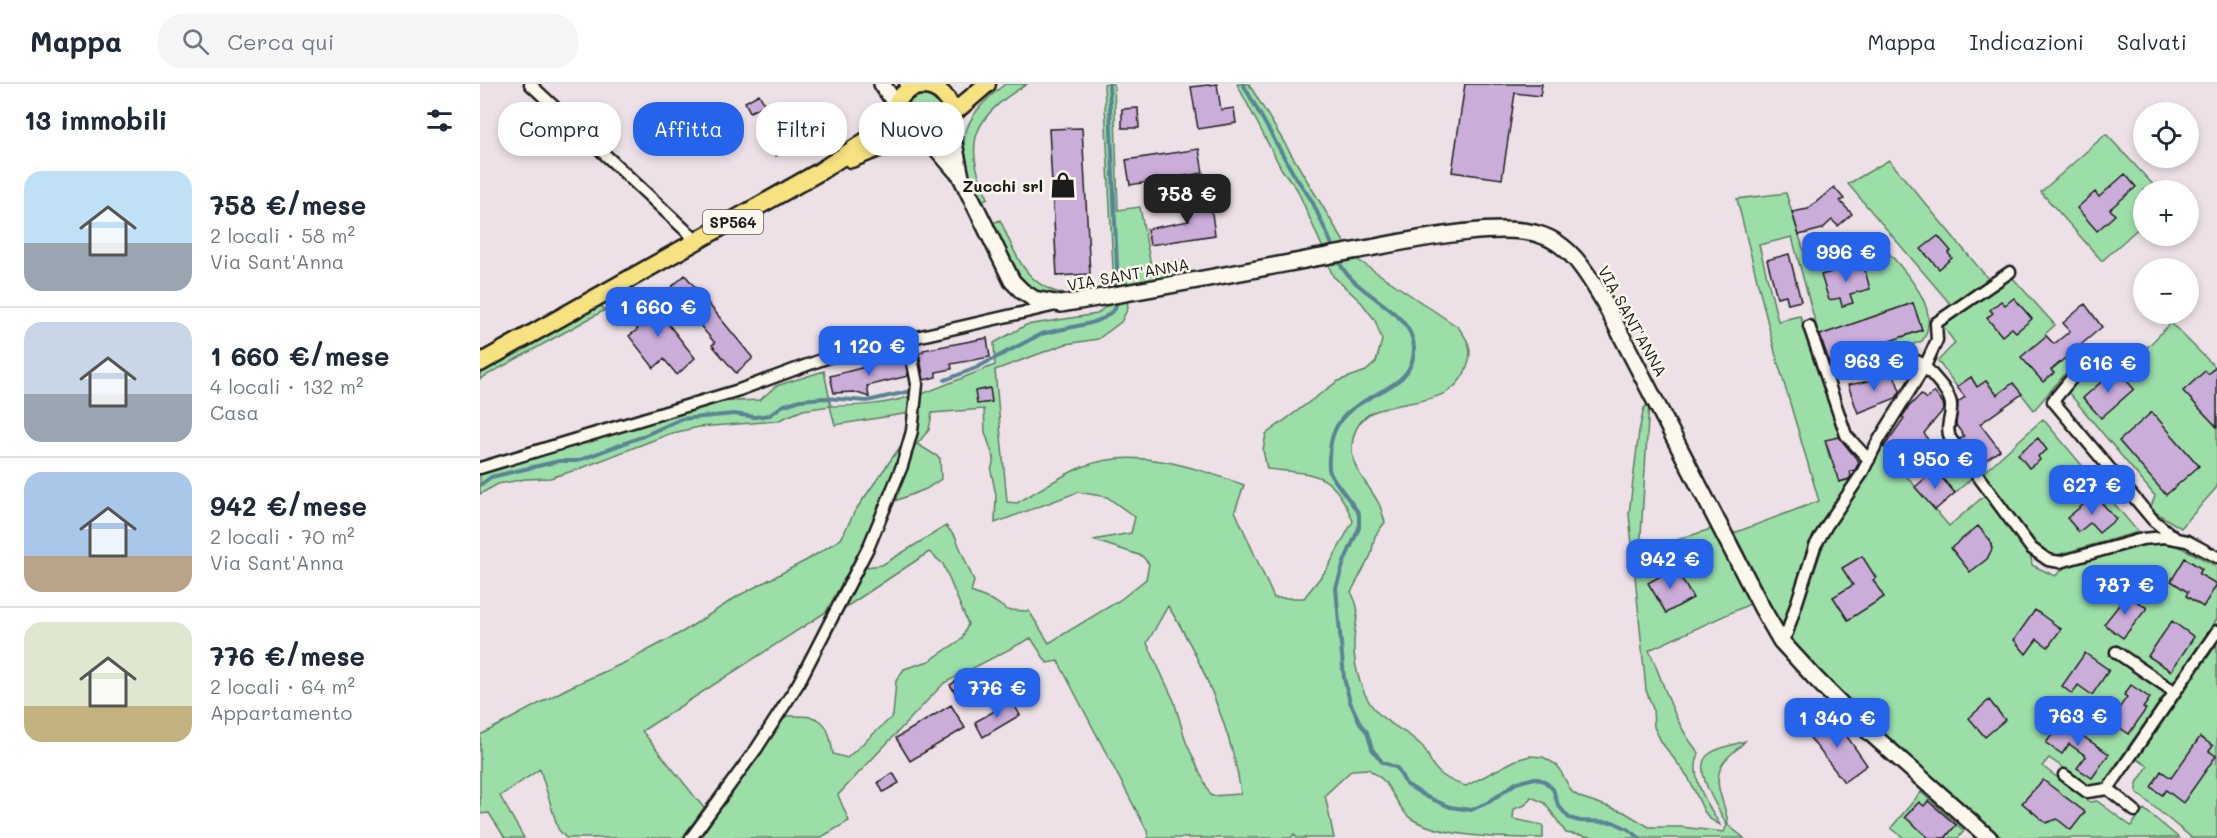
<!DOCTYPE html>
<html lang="it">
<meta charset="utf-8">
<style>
body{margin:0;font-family:Mali,sans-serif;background:#f6f6f7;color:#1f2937;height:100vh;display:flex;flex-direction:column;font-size:22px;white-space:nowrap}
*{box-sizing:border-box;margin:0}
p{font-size:20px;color:#747a83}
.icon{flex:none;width:33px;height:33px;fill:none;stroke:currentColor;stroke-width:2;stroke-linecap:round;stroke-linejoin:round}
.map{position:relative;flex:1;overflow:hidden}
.details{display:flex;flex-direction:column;background:#fff;width:480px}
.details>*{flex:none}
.guide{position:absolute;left:18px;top:18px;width:570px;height:54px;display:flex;gap:12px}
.buttons{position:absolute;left:1653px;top:18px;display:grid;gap:12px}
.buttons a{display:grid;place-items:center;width:66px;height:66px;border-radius:50%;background:#fff;box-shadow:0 3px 9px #0003;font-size:30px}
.price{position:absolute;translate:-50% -51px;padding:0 14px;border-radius:12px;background:#2563eb;color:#fff;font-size:20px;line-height:39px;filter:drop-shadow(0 2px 3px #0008)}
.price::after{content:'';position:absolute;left:50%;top:36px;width:18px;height:14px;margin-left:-9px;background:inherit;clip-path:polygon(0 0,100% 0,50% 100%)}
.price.selected{background:#222;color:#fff}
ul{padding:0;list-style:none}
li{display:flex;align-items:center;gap:18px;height:150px;padding:0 24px}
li+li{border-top:2px solid #e0e1e3}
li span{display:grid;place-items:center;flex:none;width:168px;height:120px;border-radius:18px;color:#555}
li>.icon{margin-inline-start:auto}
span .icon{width:72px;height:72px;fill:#fffc;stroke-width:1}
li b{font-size:26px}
h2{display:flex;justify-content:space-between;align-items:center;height:72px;padding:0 24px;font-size:26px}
.tag{padding:0 21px;border-radius:24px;background:#fff;box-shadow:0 3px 9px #0003;font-size:21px;line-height:54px}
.tag.selected{background:#2563eb;color:#fff}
header{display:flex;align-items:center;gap:36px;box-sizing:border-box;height:84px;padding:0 30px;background:#fff;border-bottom:2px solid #e0e1e3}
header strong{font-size:28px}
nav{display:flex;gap:33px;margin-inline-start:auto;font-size:21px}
.search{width:420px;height:54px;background:#f6f6f7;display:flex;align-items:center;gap:15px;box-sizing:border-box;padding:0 21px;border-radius:24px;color:#747a83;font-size:22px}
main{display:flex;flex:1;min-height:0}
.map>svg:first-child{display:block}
</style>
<header>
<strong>Mappa</strong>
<div class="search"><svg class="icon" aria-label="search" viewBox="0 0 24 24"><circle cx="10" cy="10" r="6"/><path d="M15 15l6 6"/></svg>Cerca qui</div>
<nav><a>Mappa</a><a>Indicazioni</a><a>Salvati</a></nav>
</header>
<main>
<section class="details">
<h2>13 immobili<svg class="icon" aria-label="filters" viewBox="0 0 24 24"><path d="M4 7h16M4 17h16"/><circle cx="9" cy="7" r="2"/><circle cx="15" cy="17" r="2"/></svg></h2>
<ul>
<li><span style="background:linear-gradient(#bfe0f5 60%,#9aa5b1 0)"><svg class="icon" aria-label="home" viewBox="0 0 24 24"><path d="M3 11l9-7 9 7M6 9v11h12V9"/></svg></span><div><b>758 €/mese</b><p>2 locali · 58 m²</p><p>Via Sant'Anna</p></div></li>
<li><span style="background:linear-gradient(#c9d6e8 60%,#9aa5b1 0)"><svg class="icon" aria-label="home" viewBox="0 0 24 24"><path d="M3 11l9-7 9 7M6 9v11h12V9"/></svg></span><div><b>1 660 €/mese</b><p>4 locali · 132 m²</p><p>Casa</p></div></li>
<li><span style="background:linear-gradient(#a9c7e8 70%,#b9a48a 0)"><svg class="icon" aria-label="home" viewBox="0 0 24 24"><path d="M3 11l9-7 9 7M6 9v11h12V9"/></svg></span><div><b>942 €/mese</b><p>2 locali · 70 m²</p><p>Via Sant'Anna</p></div></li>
<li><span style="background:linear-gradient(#dfe7d0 70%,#c2b280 0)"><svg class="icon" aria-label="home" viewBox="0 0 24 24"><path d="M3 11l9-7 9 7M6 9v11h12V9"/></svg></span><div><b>776 €/mese</b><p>2 locali · 64 m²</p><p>Appartamento</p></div></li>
</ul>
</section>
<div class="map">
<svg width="1737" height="754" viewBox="0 0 1737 754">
<rect width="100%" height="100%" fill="#ede1e7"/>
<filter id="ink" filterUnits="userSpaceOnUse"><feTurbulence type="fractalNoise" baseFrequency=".0167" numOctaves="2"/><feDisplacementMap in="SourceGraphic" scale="12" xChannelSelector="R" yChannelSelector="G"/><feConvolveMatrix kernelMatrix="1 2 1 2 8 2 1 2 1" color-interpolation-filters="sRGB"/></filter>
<g filter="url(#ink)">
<path fill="#9cdea8" stroke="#5c7d62" stroke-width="1.5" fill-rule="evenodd" d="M525,0H547C496,31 480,57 508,114L500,118C474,63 477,37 525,0Z
M624,0H634L638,126L660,123L671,182L701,176L706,192L634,205Z
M757,0H769L867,163L844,167L817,105L802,86Z
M425 30a18 18 0 1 1 36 0a18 18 0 1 1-36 0Z
M1626,50L1678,106H1664L1663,140L1622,177L1561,108Z
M1409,76L1510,197L1472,222L1368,100Z
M1306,109L1325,171L1397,155C1417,180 1466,223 1442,257L1403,271L1399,261L1442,246L1433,219L1339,252L1312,153L1279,161L1298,237L1320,232L1362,352L1345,357L1350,375L1353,374L1359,398L1372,395L1331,457L1302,543L1254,449L1339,417L1296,272L1257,115Z
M520,136C537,172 545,204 589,211C540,215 529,177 511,140Z
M875,174L978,243C988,256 993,264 988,280C974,326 923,313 891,329C882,334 875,344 873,355C867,383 888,398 899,420C902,426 903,432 905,438L895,452L891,471L871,508C884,532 874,533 874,557C873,583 882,616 902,633C914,643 929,649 940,660C946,665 947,669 950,676C957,691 971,698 986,702L1036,676L1050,672L1063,673L1077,681L1092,708L1100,713L1144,728L1169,743H1201L1244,748L1247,741C1239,725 1210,684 1229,670C1239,663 1254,661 1265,657C1258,666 1247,671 1242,681C1231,702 1247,720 1248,741L1264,754H1118L1086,749L1065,719L1051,713L1045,721L1034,725L1033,735L1063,741V754C1024,754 962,754 930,734C918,724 913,707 903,696C899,692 892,688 888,685L872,686L845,711L854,754H817L814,750L811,754H668L667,747L578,577L567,579L551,554L464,599L358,711L369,737L340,754H220L306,632C342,631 348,635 353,670L367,674L413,632L416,597L424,585L449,577L482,555L488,540L463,480L449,468L363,525L386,483L402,481L466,442L475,452L494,497L491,508L514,517L527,526L549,527L569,559L640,516L666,495L669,480L662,472L613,456L651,449L655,433L627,413L598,408L515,439L516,411L511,387L514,375L505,348L504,325L452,329L449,346L437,360L460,374L461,395L446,405L415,417L433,365L442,310L515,281L514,259L546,241L617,230L626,222L647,216L648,224L641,238L618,255L586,260L515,286L527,418L537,419C558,407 580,392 602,383C655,362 713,383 764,401L755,427L794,514H824L847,485L873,437C853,387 836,390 787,385L783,366L786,350L858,297L886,287L896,278L902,256L895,236L881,218L853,192L848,180ZM688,522C721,573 753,650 761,710L731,712L706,658L694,617L667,559Z
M1531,192L1575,241L1565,250L1592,282L1554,326L1533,299L1517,311L1506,297L1497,303L1491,293L1477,303L1458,277L1475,259L1462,241Z
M120,221L125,226L0,295V286Z
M1691,239L1737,285V403L1701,444L1670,425L1675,412L1588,308L1624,267L1643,288Z
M344,287L351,322C379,322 404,321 431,312L429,329L355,341L350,322L323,326L297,337L219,343L189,350L99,385L70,394L45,395L18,400L0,410V389L232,318L280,316L296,302Z
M1169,319L1160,468L1231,445L1270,520L1169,566C1185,601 1193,639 1219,669C1208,694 1228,720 1240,741L1230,735L1224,727L1208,693L1182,659L1174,643L1173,625L1166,606L1149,430L1159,347L1164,324Z
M1563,335L1658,448L1577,471L1569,469L1557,460L1503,389Z
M422,360L410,399L393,442L346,528L162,647L224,724L202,754H86L78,745L60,685L20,712L44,754H25L9,729L0,730V651L88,604L146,578L204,547L258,512L327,476L361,455L375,427Z
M1403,362L1421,377L1418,382L1469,442L1504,412L1551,473L1552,481L1575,492L1584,484C1614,476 1670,451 1699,463C1712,468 1725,476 1737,483V535L1693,599L1637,561L1629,571L1685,610L1622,701L1610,702L1569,674L1562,682L1610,718L1617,717L1651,742L1664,725L1699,754H1523L1486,726L1429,675L1348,596L1311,555L1345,456L1387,391Z
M1472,370L1491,395L1475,409L1451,382Z
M1737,560V754H1712L1657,709V699L1668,682L1657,675Z
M1441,708L1484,747L1478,754H1424L1411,744Z"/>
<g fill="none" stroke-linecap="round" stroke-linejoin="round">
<path stroke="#5a8494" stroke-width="4" d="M629,0L638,206
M763,0L813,89L832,117L854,165
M857,173C870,211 933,224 934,264C935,317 855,303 850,366C849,372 848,383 850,389C855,398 873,420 879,430V444L864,478L856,504L864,594L870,618L881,641L887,648L892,665L902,678L917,684L926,700L947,713L970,723L991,726L1009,718L1036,699L1055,694L1064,697L1073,705L1078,721L1089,734L1100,737L1133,738L1148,745L1160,754
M465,296L496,284L561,250L611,239L624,234L635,225L638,214
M0,401L11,393L79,377H97L161,353L201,335L254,330L275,333L290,331L302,322L320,316L345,314L387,317L431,307"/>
</g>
<path fill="#cbadda" stroke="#1c1c1c" stroke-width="1.5" d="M737,0L741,26L754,24L756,39L718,45L711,3Z
M985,0H1062L1060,12L1035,9L1022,95L972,88Z
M279,10L285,21L270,28L265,18Z
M658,24L659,44H642V25Z
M302,44L313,63L296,72L285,53Z
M602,44L610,190L577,192L569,45Z
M719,65L723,89L650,101L646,76Z
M1645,90L1656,103L1630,125L1635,131L1617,147L1597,124L1615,108L1619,113Z
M1354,103L1364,115L1360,117L1372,130L1358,142L1352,136L1342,145L1319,151L1312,128L1328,125Z
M730,115L735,151L670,161L667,145L709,137L706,119Z
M1458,152L1471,167L1468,169L1472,174L1459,185L1441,165Z
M1309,170L1321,217L1308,220L1306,211L1297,213L1287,176Z
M1383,179L1390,205L1370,210L1373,219L1362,222L1360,214L1349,216L1341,191Z
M205,191L272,273V275L256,289L232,261L235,259L189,205Z
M167,213L215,274L197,291L184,275L174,284L149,252L158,245L145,231Z
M1534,214L1552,235L1536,248L1532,244L1522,252L1507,234L1513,229L1510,226L1521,217L1525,221Z
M1433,219L1442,246L1369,271L1370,277L1351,283L1340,251Z
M1605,220L1622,243L1571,286L1574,289L1563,298L1541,273L1566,252L1574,260L1590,247L1583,239Z
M507,254L510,273L471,280L472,285L456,288V293L444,296L439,269L443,268V266Z
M424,273L428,292L387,302L389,313L374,308L354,309L350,292Z
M1737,281V343L1703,307L1725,287L1728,290Z
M1636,285L1654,305L1621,334L1603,314Z
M1413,288L1420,307L1416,314L1378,329L1368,301L1389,297Z
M1491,293L1497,303L1506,297L1517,311L1533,299L1542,310L1500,340L1520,366L1499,381L1480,355L1484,352L1476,341L1478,318L1485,313L1477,303Z
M510,304L512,318L497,320L495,307Z
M1454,308L1463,319L1464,325L1444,349L1460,377L1450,383L1436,359L1421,377L1404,363L1424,334L1422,333L1428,324L1441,310L1446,315Z
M1672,328L1719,382L1686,411L1639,357Z
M1359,353L1379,378L1375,386L1370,387L1371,392L1369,395L1359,398L1345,356Z
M1558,354L1567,366L1558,372L1560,376L1549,384L1538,370Z
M1455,386L1475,409L1455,426L1435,403Z
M1615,411L1636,435L1619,449L1610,439L1599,448L1587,434Z
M1498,442L1510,456L1512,465L1507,475L1490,488L1471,464Z
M1382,472L1396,494L1393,496L1404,513L1368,536L1353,513L1373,501L1362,484Z
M1705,474L1722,485L1719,490L1737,500L1723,523L1706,512L1708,508L1691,497Z
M1195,484L1213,514L1186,529L1168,499Z
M1647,511L1667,524L1643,554L1624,540Z
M1555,526L1581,545L1568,563L1557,555L1546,570L1534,556Z
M1692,537L1714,553L1691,587L1668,572Z
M1605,569L1629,586L1612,611L1598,601L1592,610L1582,602Z
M484,592L495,610L481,618L470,601Z
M1651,601L1670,614L1663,624L1666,625L1649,650L1630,637L1647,613L1644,611Z
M1509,616L1525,636L1505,653L1489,634Z
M532,617L540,631L503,653L495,638Z
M471,621L485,644L430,677L416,654Z
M1352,631L1387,681L1364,698L1327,650Z
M1584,634L1601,645L1598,649L1629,670L1612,694L1597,684L1606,672L1589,660L1582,670L1566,659Z
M1720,653L1733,662L1729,667L1736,672L1703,719L1686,706L1682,711L1671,703L1681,687L1691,694Z
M413,689L419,699L403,708L398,698Z
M1563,696L1605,728L1591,746L1577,735L1566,739L1542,719Z
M1448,717L1476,741L1465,754H1449L1425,733L1439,718L1444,722Z"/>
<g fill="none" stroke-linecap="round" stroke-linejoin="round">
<g stroke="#1c1c1c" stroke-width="15">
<path id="street" d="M50,0L218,158
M1329,242L1366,351L1389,376
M1611,271L1573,317L1673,436L1694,453
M1386,287C1406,280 1427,267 1445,282C1453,293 1470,307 1471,321C1472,334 1465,341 1470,354L1551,464L1568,476L1580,478L1662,455L1685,453L1707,457L1737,473
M0,384L259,306L349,273L576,221
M1301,557L1307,549L1335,462L1347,441L1381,391L1397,359L1445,282L1457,256L1456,239L1530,188
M1636,568L1695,608
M1584,691L1607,708L1628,705L1737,547
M1628,705L1655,727
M211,754L277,664L318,600L389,462L422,382L432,347L437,300L428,253"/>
</g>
<g stroke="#1c1c1c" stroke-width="20">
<path id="secondary" d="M402,0L417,22
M428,0L436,3
M470,40L481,93L532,197L542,207L554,215L581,220C679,204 776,185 873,167C920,159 1014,137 1058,150C1090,159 1107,189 1123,216L1282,524L1301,557L1335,594L1388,647L1509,754
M447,58L457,65L476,87"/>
</g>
<g stroke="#1c1c1c" stroke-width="21">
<path id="primary" d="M415 30a28 28 0 1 1 56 0a28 28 0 1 1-56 0Z
M471,31L507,0
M371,75L396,65L432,55
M0,279L339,88L389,55L416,33"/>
</g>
<use href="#street" stroke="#fbf7ec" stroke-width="10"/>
<use href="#secondary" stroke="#fbf7ec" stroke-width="15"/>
<use href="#primary" stroke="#f6e281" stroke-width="16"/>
</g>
</g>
<defs>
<g id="shop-bare" transform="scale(2.07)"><path d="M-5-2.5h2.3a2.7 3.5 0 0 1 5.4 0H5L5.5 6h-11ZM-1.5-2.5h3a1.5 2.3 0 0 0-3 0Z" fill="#1c1c1c" stroke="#fbf7ec" stroke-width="2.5" paint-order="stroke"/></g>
</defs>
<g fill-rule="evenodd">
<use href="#shop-bare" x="583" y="101"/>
</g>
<g text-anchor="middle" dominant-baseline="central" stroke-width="5" stroke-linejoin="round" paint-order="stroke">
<rect fill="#fbf7ec" stroke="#5f5e5a" stroke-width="1.5" x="223" y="126" width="60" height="24" rx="4.5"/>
<g font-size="15" font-weight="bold" fill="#1c1c1c">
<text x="253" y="138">SP564</text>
</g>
<g font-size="16" font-weight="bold" fill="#1c1c1c" stroke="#fbf7ec" text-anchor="end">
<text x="563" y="101">Zucchi srl</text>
</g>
<g font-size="16" fill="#1c1c1c" stroke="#fbf7ec">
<text transform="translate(648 190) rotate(-10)">VIA SANT'ANNA</text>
<text transform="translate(1153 237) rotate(61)">VIA SANT'ANNA</text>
</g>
</g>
</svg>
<div class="buttons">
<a><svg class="icon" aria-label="locate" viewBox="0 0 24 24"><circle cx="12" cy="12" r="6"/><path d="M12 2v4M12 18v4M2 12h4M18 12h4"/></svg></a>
<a>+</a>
<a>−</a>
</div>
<b class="price selected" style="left:707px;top:141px">758 €</b>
<b class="price" style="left:1366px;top:199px">996 €</b>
<b class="price" style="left:178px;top:254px">1 660 €</b>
<b class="price" style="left:389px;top:293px">1 120 €</b>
<b class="price" style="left:1394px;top:308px">963 €</b>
<b class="price" style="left:1628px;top:310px">616 €</b>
<b class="price" style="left:1455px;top:406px">1 950 €</b>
<b class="price" style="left:1612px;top:432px">627 €</b>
<b class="price" style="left:1190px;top:506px">942 €</b>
<b class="price" style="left:1645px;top:532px">787 €</b>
<b class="price" style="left:517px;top:635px">776 €</b>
<b class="price" style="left:1598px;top:663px">763 €</b>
<b class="price" style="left:1357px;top:665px">1 340 €</b>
<div class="guide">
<a class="tag">Compra</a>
<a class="tag selected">Affitta</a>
<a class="tag">Filtri</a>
<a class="tag">Nuovo</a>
</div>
</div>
</main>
